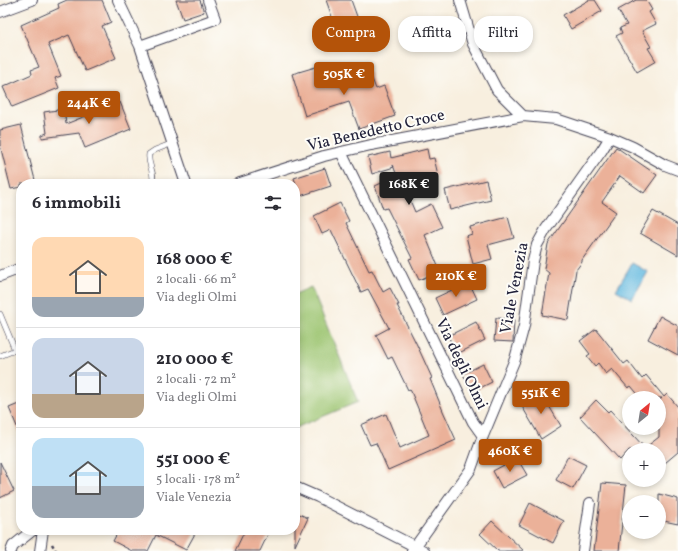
<!DOCTYPE html>
<html lang="it">
<meta charset="utf-8">
<style>
body{margin:0;font-family:Vollkorn,serif;background:#f2f2f3;color:#2b2b33;height:100vh;display:flex;flex-direction:column;font-size:15px;white-space:nowrap}
*{box-sizing:border-box;margin:0}
p{font-size:13px;color:#7c7c81}
.icon{flex:none;width:22px;height:22px;fill:none;stroke:currentColor;stroke-width:2;stroke-linecap:round;stroke-linejoin:round}
.map{position:relative;flex:1;overflow:hidden}
.details{position:absolute;left:16px;top:179px;width:284px;height:356px;display:flex;flex-direction:column;background:#fff;border-radius:16px;box-shadow:0 2px 6px #0003}
.details>*{flex:none}
.top-card{position:absolute;left:312px;top:16px;width:306px;height:36px;display:flex;gap:8px}
.needle{width:26px;rotate:30deg}
.fabs{position:absolute;left:622px;top:391px;display:grid;gap:8px}
.fabs a{display:grid;place-items:center;width:44px;height:44px;border-radius:50%;background:#fff;box-shadow:0 2px 6px #0003;font-size:20px}
.price{position:absolute;translate:-50% -34px;padding:0 9px;border-radius:4px;background:#b45309;color:#fff;font-size:13px;line-height:26px;filter:drop-shadow(0 1px 2px #0008)}
.price::after{content:'';position:absolute;left:50%;top:24px;width:12px;height:9px;margin-left:-6px;background:inherit;clip-path:polygon(0 0,100% 0,50% 100%)}
.price.on{background:#222;color:#fff}
ul{padding:0;list-style:none}
li{display:flex;align-items:center;gap:12px;height:100px;padding:0 16px}
li+li{border-top:1px solid #e1e1e2}
li span{display:grid;place-items:center;flex:none;width:112px;height:80px;border-radius:12px;color:#555}
li>.icon{margin-inline-start:auto}
span .icon{width:48px;height:48px;fill:#fffc;stroke-width:1}
li b{font-size:17px}
h2{display:flex;justify-content:space-between;align-items:center;height:48px;padding:0 16px;font-size:17px}
.chip{padding:0 14px;border-radius:16px;background:#fff;box-shadow:0 2px 6px #0003;font-size:14px;line-height:36px}
.chip.on{background:#b45309;color:#fff}
.map>svg:first-child{display:block}
</style>
<div class="map">
<svg width="678" height="551" viewBox="0 0 678 551">
<rect width="100%" height="100%" fill="#fdfcf7"/>
<filter id="ink" filterUnits="userSpaceOnUse"><feTurbulence type="fractalNoise" baseFrequency=".025" numOctaves="2"/><feDisplacementMap in="SourceGraphic" scale="8" xChannelSelector="R" yChannelSelector="G"/><feConvolveMatrix kernelMatrix="1 2 1 2 8 2 1 2 1" color-interpolation-filters="sRGB"/></filter>
<filter id="wash" filterUnits="userSpaceOnUse"><feTurbulence type="fractalNoise" baseFrequency=".012" numOctaves="4" result="noise"/><feDisplacementMap in="SourceGraphic" scale="16" xChannelSelector="R" yChannelSelector="G"/><feGaussianBlur stdDeviation="0.9" result="paint"/><feColorMatrix in="noise" values="0 0 0 0 0 0 0 0 0 0 0 0 0 0 0 0 0 1.4 0 .05"/><feComposite in="paint" operator="in"/></filter>
<g filter="url(#wash)">
<rect width="100%" height="100%" fill="#f8efdf"/>
<path fill="#9bc46f" stroke="#5e7355" d="M311,287L358,402L295,428V294Z"/>
<path fill="#63b9e0" stroke="#426e8e" d="M632,263L648,272L632,299L616,290Z"/>
<g id="blocks">
<path fill="#ebb199" d="M67,0H102L111,22L102,26L116,58L85,71L69,35L48,44L61,76L55,78L59,88L12,107L3,87L32,74L31,70L39,67L21,25L59,8L58,4Z
M176,0H200L204,12L183,19Z
M326,0H351L363,33L341,42Z
M589,0H595L602,11L571,29L563,15Z
M636,0H646L652,10L649,12L656,24L642,31L651,47L648,48L656,61L637,72L616,36L622,33L620,28L627,25L618,10Z
M319,66L325,87L369,71L376,89L384,86L395,116L359,129L349,102L305,116L292,74Z
M120,102L131,129L85,148L79,133L42,138V135L47,133L44,112L64,109L66,124Z
M21,125L36,184H21V187L11,189L0,145V130Z
M616,147L657,175L644,193L620,176L602,202L616,212L582,260V262L576,270L568,320L542,315L549,273L544,269L548,244Z
M427,149L429,159L434,158L438,175L403,184L415,212L431,204L442,227L425,235L440,271L419,280L409,259L412,258L387,208L383,209L375,186L397,176L393,165L394,167L372,174L368,157L390,152L391,158Z
M325,168L331,186L300,196L294,178Z
M486,180L491,200L450,210L445,190Z
M340,203L349,221L346,223L369,271L372,270L383,292L390,288L399,305H397L417,345L432,378L430,379L443,411L456,440L388,470L376,443L370,445L361,425L386,414L400,448L429,435L410,389L408,390L392,357L388,359L376,335L389,328L368,289L361,292L331,230L322,234L314,216Z
M653,211L678,225V255L640,233Z
M508,217L514,238L488,245L492,259L473,264L466,236L472,234L470,227Z
M469,282L477,299L443,315L435,298Z
M660,316L678,326V355L648,339Z
M496,318L514,319L513,342L494,341Z
M476,322L485,340L457,354L448,336Z
M596,329L624,364L628,361L642,379L646,375L664,397L667,394L678,407V452L659,468V450H629L620,460L580,417L596,400L608,412L610,410L645,448L659,437V401L662,398H641L631,386L628,388L612,369L606,374L598,363L595,366L587,356L590,354L580,341Z
M483,364L492,382L472,392L463,374Z
M540,391L561,426L541,439L520,403Z
M21,403V436L9,408Z
M568,456L586,465L573,489L556,480Z
M517,458L527,475L502,488L493,471Z
M0,462L14,491L0,498Z
M602,483L626,485L619,551H594Z
M659,494L678,499V524L659,520Z
M530,503L564,521L553,543L519,525Z
M295,512L308,518L295,546Z
M492,521L524,551H498L480,534Z
M119,530H197L186,550L156,535L148,551H132L113,541Z
M245,530H270L260,551H235Z"/>
</g>
</g>
<g filter="url(#ink)">
<use href="#blocks" fill-opacity="0" stroke="#424154" stroke-width="1"/>
<g fill="none" stroke-linecap="round" stroke-linejoin="round">
<g stroke="#424154" stroke-width="6">
<path id="lane" d="M152,184C156,172 147,165 149,154L155,150L173,143
M0,314L15,350L0,356"/>
</g>
<g stroke="#424154" stroke-width="12">
<path id="street" d="M118,0L140,46L186,184
M460,0L473,44L497,90L523,116
M0,12L32,0
M140,46L215,19L208,0
M341,152L473,422L483,436
M237,184L324,156L371,145L523,116L556,119L610,137L633,147L665,165L678,170
M0,276L21,268
M295,487L318,497L424,551
M11,551L13,546L33,530
M40,551L43,530
M412,551L471,469L483,436L515,359L524,326L533,261L537,245L546,229L602,150L610,137
M583,551L590,503"/>
</g>
<path stroke="#424154" stroke-width="2.5" stroke-dasharray="3 3" stroke-linecap="butt" d="M52,544L56,551"/>
<use href="#lane" stroke="#fff" stroke-width="5"/>
<use href="#street" stroke="#fff" stroke-width="10"/>
</g>
</g>
<g text-anchor="middle" dominant-baseline="central" stroke-width="4" stroke-linejoin="round" paint-order="stroke">
<g font-size="16" fill="#22223b" stroke="#fdfcf7">
<text transform="translate(376 131) rotate(-13)">Via Benedetto Croce</text>
<text transform="translate(515 288) rotate(-79)">Viale Venezia</text>
<text transform="translate(461 364) rotate(64)">Via degli Olmi</text>
</g>
</g>
</svg>
<div class="fabs">
<a><svg class="needle" viewBox="-14 -14 28 28"><path d="M0-13l5 13h-10z" fill="#e53935"/><path d="M0 13l5-13h-10z" fill="#7c7c81"/></svg></a>
<a>+</a>
<a>−</a>
</div>
<b class="price" style="left:344px;top:96px">505K €</b>
<b class="price" style="left:89px;top:125px">244K €</b>
<b class="price on" style="left:409px;top:206px">168K €</b>
<b class="price" style="left:456px;top:298px">210K €</b>
<b class="price" style="left:541px;top:415px">551K €</b>
<b class="price" style="left:510px;top:473px">460K €</b>
<div class="top-card">
<a class="chip on">Compra</a>
<a class="chip">Affitta</a>
<a class="chip">Filtri</a>
</div>
<section class="details">
<h2>6 immobili<svg class="icon" aria-label="filters" viewBox="0 0 24 24"><path d="M4 7h16M4 17h16"/><circle cx="9" cy="7" r="2"/><circle cx="15" cy="17" r="2"/></svg></h2>
<ul>
<li><span style="background:linear-gradient(#ffd9b3 75%,#9aa5b1 0)"><svg class="icon" aria-label="home" viewBox="0 0 24 24"><path d="M3 11l9-7 9 7M6 9v11h12V9"/></svg></span><div><b>168 000 €</b><p>2 locali · 66 m²</p><p>Via degli Olmi</p></div></li>
<li><span style="background:linear-gradient(#c9d6e8 70%,#b9a48a 0)"><svg class="icon" aria-label="home" viewBox="0 0 24 24"><path d="M3 11l9-7 9 7M6 9v11h12V9"/></svg></span><div><b>210 000 €</b><p>2 locali · 72 m²</p><p>Via degli Olmi</p></div></li>
<li><span style="background:linear-gradient(#bfe0f5 60%,#9aa5b1 0)"><svg class="icon" aria-label="home" viewBox="0 0 24 24"><path d="M3 11l9-7 9 7M6 9v11h12V9"/></svg></span><div><b>551 000 €</b><p>5 locali · 178 m²</p><p>Viale Venezia</p></div></li>
</ul>
</section>
</div>
